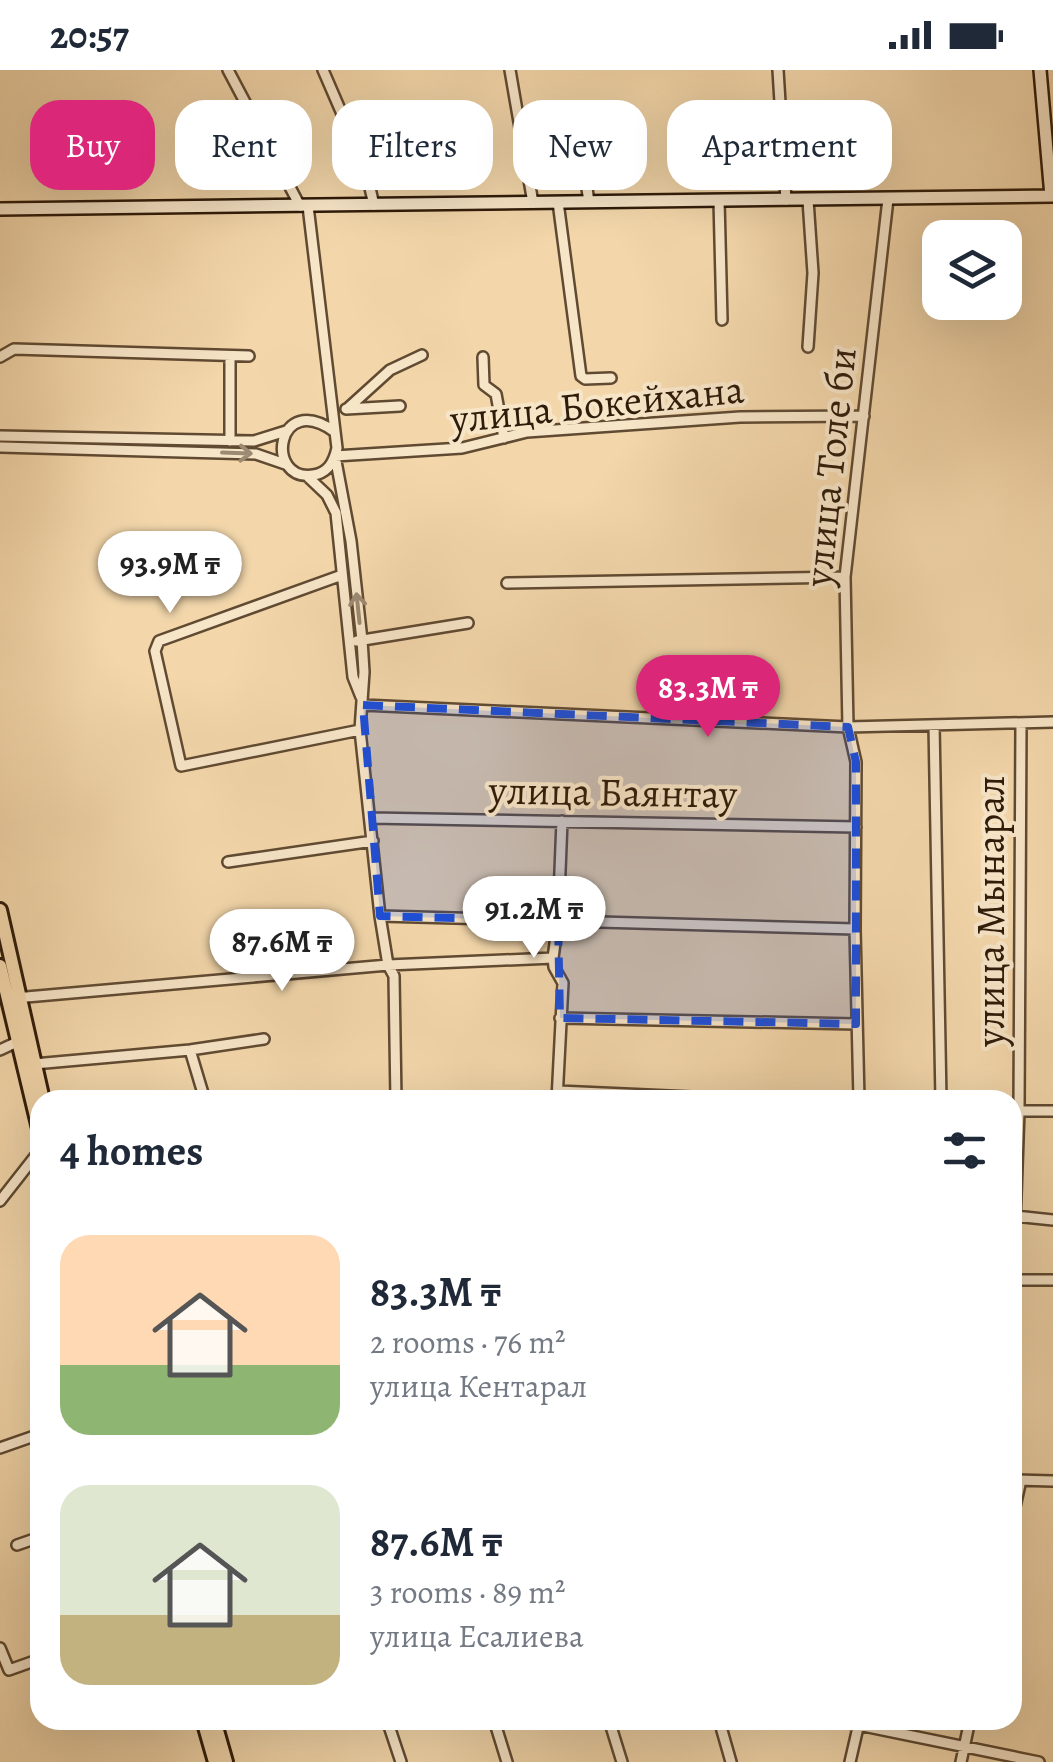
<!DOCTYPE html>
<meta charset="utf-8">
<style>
body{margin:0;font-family:Alegreya,serif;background:#f6f6f7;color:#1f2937;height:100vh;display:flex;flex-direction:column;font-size:38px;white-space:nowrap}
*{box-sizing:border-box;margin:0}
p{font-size:32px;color:#747a83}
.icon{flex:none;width:55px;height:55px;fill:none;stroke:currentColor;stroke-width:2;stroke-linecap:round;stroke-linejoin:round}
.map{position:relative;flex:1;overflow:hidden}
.sheet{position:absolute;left:30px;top:1020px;width:992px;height:640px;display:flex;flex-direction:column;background:#fff;border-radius:30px;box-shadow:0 10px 40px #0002}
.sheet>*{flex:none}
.top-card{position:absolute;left:30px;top:30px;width:995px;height:90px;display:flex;gap:20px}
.tools{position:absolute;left:922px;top:150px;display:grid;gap:20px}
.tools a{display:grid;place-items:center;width:100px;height:100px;border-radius:20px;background:#fff;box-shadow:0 10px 40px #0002;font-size:50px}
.price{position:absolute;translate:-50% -85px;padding:0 22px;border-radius:35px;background:#fff;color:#222;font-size:32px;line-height:65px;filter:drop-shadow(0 2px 5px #0008)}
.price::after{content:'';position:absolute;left:50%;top:60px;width:30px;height:22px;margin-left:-15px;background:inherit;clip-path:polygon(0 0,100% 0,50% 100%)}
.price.on{background:#db2777;color:#fff}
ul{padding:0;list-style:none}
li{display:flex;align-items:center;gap:30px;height:250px;padding:0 30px}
li span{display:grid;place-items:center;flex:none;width:280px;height:200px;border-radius:30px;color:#555}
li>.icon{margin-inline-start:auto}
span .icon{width:120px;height:120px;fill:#fffc;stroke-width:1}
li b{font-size:42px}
h2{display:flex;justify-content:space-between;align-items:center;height:120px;padding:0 30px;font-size:42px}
.pill{padding:0 35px;border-radius:30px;background:#fff;box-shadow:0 10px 40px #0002;font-size:35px;line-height:90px}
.pill.on{background:#db2777;color:#fff}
.status{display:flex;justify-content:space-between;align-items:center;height:70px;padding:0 50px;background:#fff;direction:ltr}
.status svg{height:28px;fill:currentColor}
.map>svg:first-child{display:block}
</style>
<div class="status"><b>20:57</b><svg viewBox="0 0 49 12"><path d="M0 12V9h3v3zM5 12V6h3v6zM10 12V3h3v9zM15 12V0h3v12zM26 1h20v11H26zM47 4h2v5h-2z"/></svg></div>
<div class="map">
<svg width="1053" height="1692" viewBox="0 0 1053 1692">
<rect width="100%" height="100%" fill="#f3d7ab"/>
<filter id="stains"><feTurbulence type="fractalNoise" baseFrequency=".002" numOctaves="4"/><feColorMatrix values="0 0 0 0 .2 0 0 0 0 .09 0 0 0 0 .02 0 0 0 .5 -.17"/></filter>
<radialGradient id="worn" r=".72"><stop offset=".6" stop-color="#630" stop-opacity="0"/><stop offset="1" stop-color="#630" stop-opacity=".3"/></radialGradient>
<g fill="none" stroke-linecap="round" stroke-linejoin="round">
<g stroke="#604a32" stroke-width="14">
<path id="minor" d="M228,0L300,136
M323,0L365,97L374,135
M510,0L533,133
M778,0L786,130
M579,64L589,132
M719,130L722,250
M808,130L813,203L808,277
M558,132L581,306L585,309L611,308
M308,136L337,378C334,392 328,403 313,405C264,412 276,319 335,362
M230,286V371
M0,287L14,279L249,286
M483,287L484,315L496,324L504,368
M346,339L400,336
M347,339L390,300L422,285
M0,366L254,371L286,361
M0,377L256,384L285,394
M307,406L327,425L336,443L353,607L361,627
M342,505L159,571L155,581L181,696L360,660
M507,513L845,507
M357,571L468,553
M363,635L848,657L1053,652
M1021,653L1019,1041L1013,1210H1053
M934,655L941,1030
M370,748L856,757
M228,792L373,771
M380,846L855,859
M15,928L388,895L553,888
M560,948L856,954
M0,980L17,972
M190,980L205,1030
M34,994L190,980L264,969
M558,1021L759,1030
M396,1030L394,906L388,895L380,846L360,660L364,602L362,570L351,471L335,386L462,378L527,362L740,347L864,346
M557,1030L563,913L554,897L553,888L558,851L562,751
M859,1030L855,859L856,692L848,657L845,507L888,129
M1015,1041H1053
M0,1131L40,1080
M1015,1146L1053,1150
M0,1378L40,1364
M1012,1410L1053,1411
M1012,1450L1021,1410
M17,1475L40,1467
M0,1578L9,1600L40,1589
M387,1650L401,1692
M494,1650L507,1692
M609,1650L622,1692
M719,1650L731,1692
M834,1650L1039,1692
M850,1692L859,1653
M961,1692L970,1650"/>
</g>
<g stroke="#2f1b09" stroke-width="16">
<path id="secondary" d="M1040,0L1051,126
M0,139L1053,126"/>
</g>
<g stroke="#2f1b09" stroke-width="18">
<path id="primary" d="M0,840L43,1030
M0,896L40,1063
M203,1650L215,1692
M214,1650L226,1692"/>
</g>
<use href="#minor" stroke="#f7e5c8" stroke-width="9"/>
<use href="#secondary" stroke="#f7e5c8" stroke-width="11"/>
<use href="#primary" stroke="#f3d7ab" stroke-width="12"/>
</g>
<defs><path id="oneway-shaft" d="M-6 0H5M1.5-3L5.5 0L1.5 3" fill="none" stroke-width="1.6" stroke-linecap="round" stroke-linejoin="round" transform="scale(2.5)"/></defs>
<g stroke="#9d8a72">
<use href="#oneway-shaft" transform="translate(237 383) rotate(2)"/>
<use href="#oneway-shaft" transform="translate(358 538) rotate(-96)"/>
</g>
<path fill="#1d4ed8" fill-opacity="0.2" stroke="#1d4ed8" stroke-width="8" stroke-dasharray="20 12" stroke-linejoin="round" d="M363,635L848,657L856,692V954L560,948L558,851L380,846Z"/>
<g text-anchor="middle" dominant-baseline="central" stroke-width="8" stroke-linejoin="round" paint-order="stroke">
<g font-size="40" fill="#2f1b09" stroke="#f7e5c8">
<text transform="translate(597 334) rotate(-6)">улица Бокейхана</text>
<text transform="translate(830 397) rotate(-84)">улица Толе би</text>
<text transform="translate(613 722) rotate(1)">улица Баянтау</text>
<text transform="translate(990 841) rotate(-90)">улица Мынарал</text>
</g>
</g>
<rect width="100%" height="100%" filter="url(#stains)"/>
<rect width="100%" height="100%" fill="url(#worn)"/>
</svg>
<div class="tools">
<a><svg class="icon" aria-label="layers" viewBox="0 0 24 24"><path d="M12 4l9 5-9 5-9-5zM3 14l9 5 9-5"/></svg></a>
</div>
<b class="price" style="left:170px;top:546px">93.9M ₸</b>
<b class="price on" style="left:708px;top:670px">83.3M ₸</b>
<b class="price" style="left:534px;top:891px">91.2M ₸</b>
<b class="price" style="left:282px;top:924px">87.6M ₸</b>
<div class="top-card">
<a class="pill on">Buy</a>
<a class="pill">Rent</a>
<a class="pill">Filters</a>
<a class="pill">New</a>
<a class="pill">Apartment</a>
</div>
<section class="sheet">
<h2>4 homes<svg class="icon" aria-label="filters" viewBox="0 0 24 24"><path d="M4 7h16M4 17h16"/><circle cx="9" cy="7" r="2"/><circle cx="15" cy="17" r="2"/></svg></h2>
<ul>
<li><span style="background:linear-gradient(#ffd9b3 65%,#8fb573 0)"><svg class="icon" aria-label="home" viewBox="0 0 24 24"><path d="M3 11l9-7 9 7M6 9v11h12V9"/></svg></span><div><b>83.3M ₸</b><p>2 rooms · 76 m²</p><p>улица Кентарал</p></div></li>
<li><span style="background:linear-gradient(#dfe7d0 65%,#c2b280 0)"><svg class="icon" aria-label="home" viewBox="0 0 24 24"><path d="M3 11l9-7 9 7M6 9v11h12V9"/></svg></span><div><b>87.6M ₸</b><p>3 rooms · 89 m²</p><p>улица Есалиева</p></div></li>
</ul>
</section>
</div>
